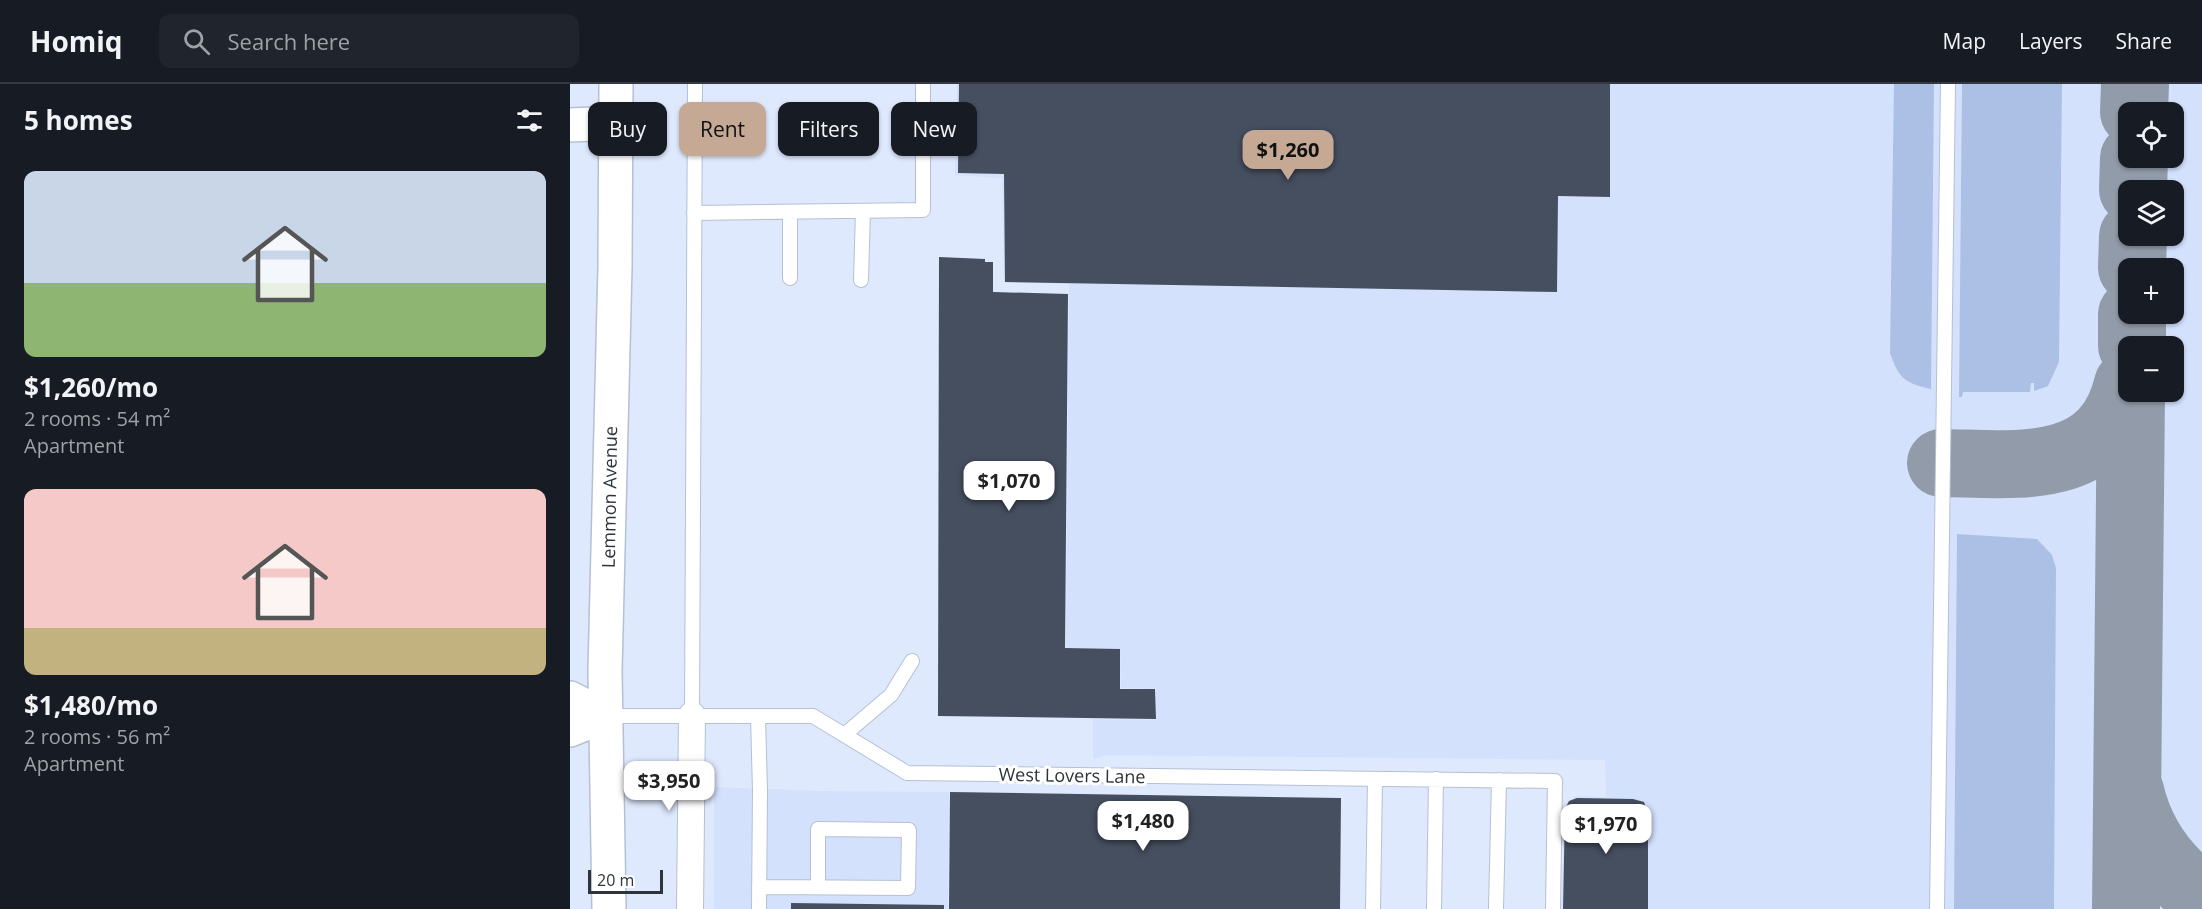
<!DOCTYPE html>
<meta charset="utf-8">
<style>
body{margin:0;font-family:"Open Sans",sans-serif;background:#20242c;color:#f1f3f6;height:100vh;display:flex;flex-direction:column;font-size:22px;white-space:nowrap}
*{box-sizing:border-box;margin:0}
p{font-size:20px;color:#9ea1a6}
.icon{flex:none;width:33px;height:33px;fill:none;stroke:currentColor;stroke-width:2;stroke-linecap:round;stroke-linejoin:round}
.map{position:relative;flex:1;overflow:hidden}
.side{display:flex;flex-direction:column;background:#171b24;width:570px}
.side>*{flex:none}
.top-card{position:absolute;left:18px;top:18px;width:570px;height:54px;display:flex;gap:12px}
.tools{position:absolute;left:1548px;top:18px;display:grid;gap:12px}
.tools a{display:grid;place-items:center;width:66px;height:66px;border-radius:12px;background:#171b24;box-shadow:0 2px 4px #0004;font-size:30px}
.scale{position:absolute;left:18px;bottom:15px;width:75px;box-sizing:border-box;padding-left:6px;border:3px solid #2f343b;border-top:0;font-size:16px;line-height:21px;white-space:nowrap;color:#2f343b;-webkit-text-stroke:4px #fff;paint-order:stroke}
.price{position:absolute;translate:-50% -51px;padding:0 14px;border-radius:12px;background:#fff;color:#222;font-size:20px;line-height:39px;filter:drop-shadow(0 2px 3px #0008)}
.price::after{content:'';position:absolute;left:50%;top:36px;width:18px;height:14px;margin-left:-9px;background:inherit;clip-path:polygon(0 0,100% 0,50% 100%)}
.price.active{background:#c6a995;color:#111}
ul{padding:0;list-style:none}
li{display:grid;align-content:center;gap:12px;height:318px;padding:0 24px}
li span{display:grid;place-items:center;height:186px;border-radius:12px;color:#555}
li>.icon{margin-inline-start:auto}
span .icon{width:108px;height:108px;fill:#fffc;stroke-width:1}
li b{font-size:26px}
h2{display:flex;justify-content:space-between;align-items:center;height:72px;padding:0 24px;font-size:26px}
.tag{padding:0 21px;border-radius:12px;background:#171b24;box-shadow:0 2px 4px #0004;font-size:21px;line-height:54px}
.tag.active{background:#c6a995;color:#111}
header{display:flex;align-items:center;gap:36px;box-sizing:border-box;height:84px;padding:0 30px;background:#171b24;border-bottom:2px solid #363941}
header strong{font-size:28px}
nav{display:flex;gap:33px;margin-inline-start:auto;font-size:21px}
.search{width:420px;height:54px;background:#20242c;display:flex;align-items:center;gap:15px;box-sizing:border-box;padding:0 21px;border-radius:12px;color:#9ea1a6;font-size:22px}
main{display:flex;flex:1;min-height:0}
.map>svg:first-child{display:block}
</style>
<header>
<strong>Homiq</strong>
<div class="search"><svg class="icon" aria-label="search" viewBox="0 0 24 24"><circle cx="10" cy="10" r="6"/><path d="M15 15l6 6"/></svg>Search here</div>
<nav><a>Map</a><a>Layers</a><a>Share</a></nav>
</header>
<main>
<section class="side">
<h2>5 homes<svg class="icon" aria-label="filters" viewBox="0 0 24 24"><path d="M4 7h16M4 17h16"/><circle cx="9" cy="7" r="2"/><circle cx="15" cy="17" r="2"/></svg></h2>
<ul>
<li><span style="background:linear-gradient(#c9d6e8 60%,#8fb573 0)"><svg class="icon" aria-label="home" viewBox="0 0 24 24"><path d="M3 11l9-7 9 7M6 9v11h12V9"/></svg></span><div><b>$1,260/mo</b><p>2 rooms · 54 m²</p><p>Apartment</p></div></li>
<li><span style="background:linear-gradient(#f6c9c9 75%,#c2b280 0)"><svg class="icon" aria-label="home" viewBox="0 0 24 24"><path d="M3 11l9-7 9 7M6 9v11h12V9"/></svg></span><div><b>$1,480/mo</b><p>2 rooms · 56 m²</p><p>Apartment</p></div></li>
</ul>
</section>
<div class="map">
<svg width="1632" height="825" viewBox="0 0 1632 825">
<rect width="100%" height="100%" fill="#dee9fd"/>
<path fill="#d3e1fd" fill-rule="evenodd" d="M387,0H1632V825H992L994,723L1006,712L1036,713L1035,676L538,671L523,675V635L586,636V605L551,604L550,565L496,564L499,200L434,198L432,94L385,91ZM1558,28H1604V74H1558ZM1558,106H1604V152H1558ZM1558,184H1604V230H1558ZM1558,262H1604V308H1558Z
M144,703L249,707L379,708L378,825H144Z"/>
<path fill="#acc0e5" d="M1324,0H1364L1361,305C1335,299 1329,295 1320,269Z
M1392,0H1492L1489,278L1478,302L1464,307V299H1461L1460,308H1393L1392,313H1389Z
M1387,450L1467,455L1482,471L1486,484L1484,825H1384Z"/>
<g fill="none" stroke-linecap="round" stroke-linejoin="round">
<path stroke="#929baa" stroke-width="68" d="M1564,28L1565,0
M1563,106L1564,74
M1562,184L1563,152
M1562,262V230
M1371,379C1445,380 1536,394 1558,300
M1560,707C1570,751 1595,786 1632,812
M1556,825L1561,308"/>
</g>
<path fill="#464f60" d="M389,0H1040V113L988,112L987,208L435,198L434,90L388,89Z
M369,173L415,175V178H423V208L498,210L495,564L550,565V605H585L586,635L368,632Z
M380,708L771,714L770,825H379Z
M1007,714L1063,715L1074,718L1078,730V825H993L995,725L999,717Z
M221,819L374,821V825H221Z"/>
<g fill="none" stroke-linecap="round" stroke-linejoin="round">
<g stroke="#b5c0d3" stroke-width="16">
<path id="lane" d="M124,129L353,126V1
M220,194V128
M291,196L293,127
M122,631L125,0
M35,632H243L337,689L985,697L983,825
M188,632L190,707L189,825
M274,651L321,611L342,577
M189,803L338,804L339,746L248,745V803
M803,825L805,695
M864,825L866,695
M926,825L929,696
M1367,825L1378,0"/>
</g>
<g stroke="#b5c0d3" stroke-width="28">
<path id="street" d="M120,825L122,631"/>
</g>
<g stroke="#b5c0d3" stroke-width="36">
<path id="secondary" d="M0,41L46,39
M0,614L35,632
M0,646L35,632
M39,825L35,587L45,182L46,0"/>
</g>
<use href="#lane" stroke="#fff" stroke-width="14"/>
<use href="#street" stroke="#fff" stroke-width="26"/>
<use href="#secondary" stroke="#fff" stroke-width="33"/>
</g>
<g text-anchor="middle" dominant-baseline="central" stroke-width="6" stroke-linejoin="round" paint-order="stroke">
<g font-size="18" fill="#2f343b" stroke="#fff">
<text transform="translate(39 413) rotate(-89)">Lemmon Avenue</text>
<text transform="translate(502 691) rotate(1)">West Lovers Lane</text>
</g>
</g>
</svg>
<div class="tools">
<a><svg class="icon" aria-label="locate" viewBox="0 0 24 24"><circle cx="12" cy="12" r="6"/><path d="M12 2v4M12 18v4M2 12h4M18 12h4"/></svg></a>
<a><svg class="icon" aria-label="layers" viewBox="0 0 24 24"><path d="M12 4l9 5-9 5-9-5zM3 14l9 5 9-5"/></svg></a>
<a>+</a>
<a>−</a>
</div>
<div class="scale">20 m</div>
<b class="price active" style="left:718px;top:97px">$1,260</b>
<b class="price" style="left:439px;top:428px">$1,070</b>
<b class="price" style="left:99px;top:728px">$3,950</b>
<b class="price" style="left:573px;top:768px">$1,480</b>
<b class="price" style="left:1036px;top:771px">$1,970</b>
<div class="top-card">
<a class="tag">Buy</a>
<a class="tag active">Rent</a>
<a class="tag">Filters</a>
<a class="tag">New</a>
</div>
</div>
</main>
